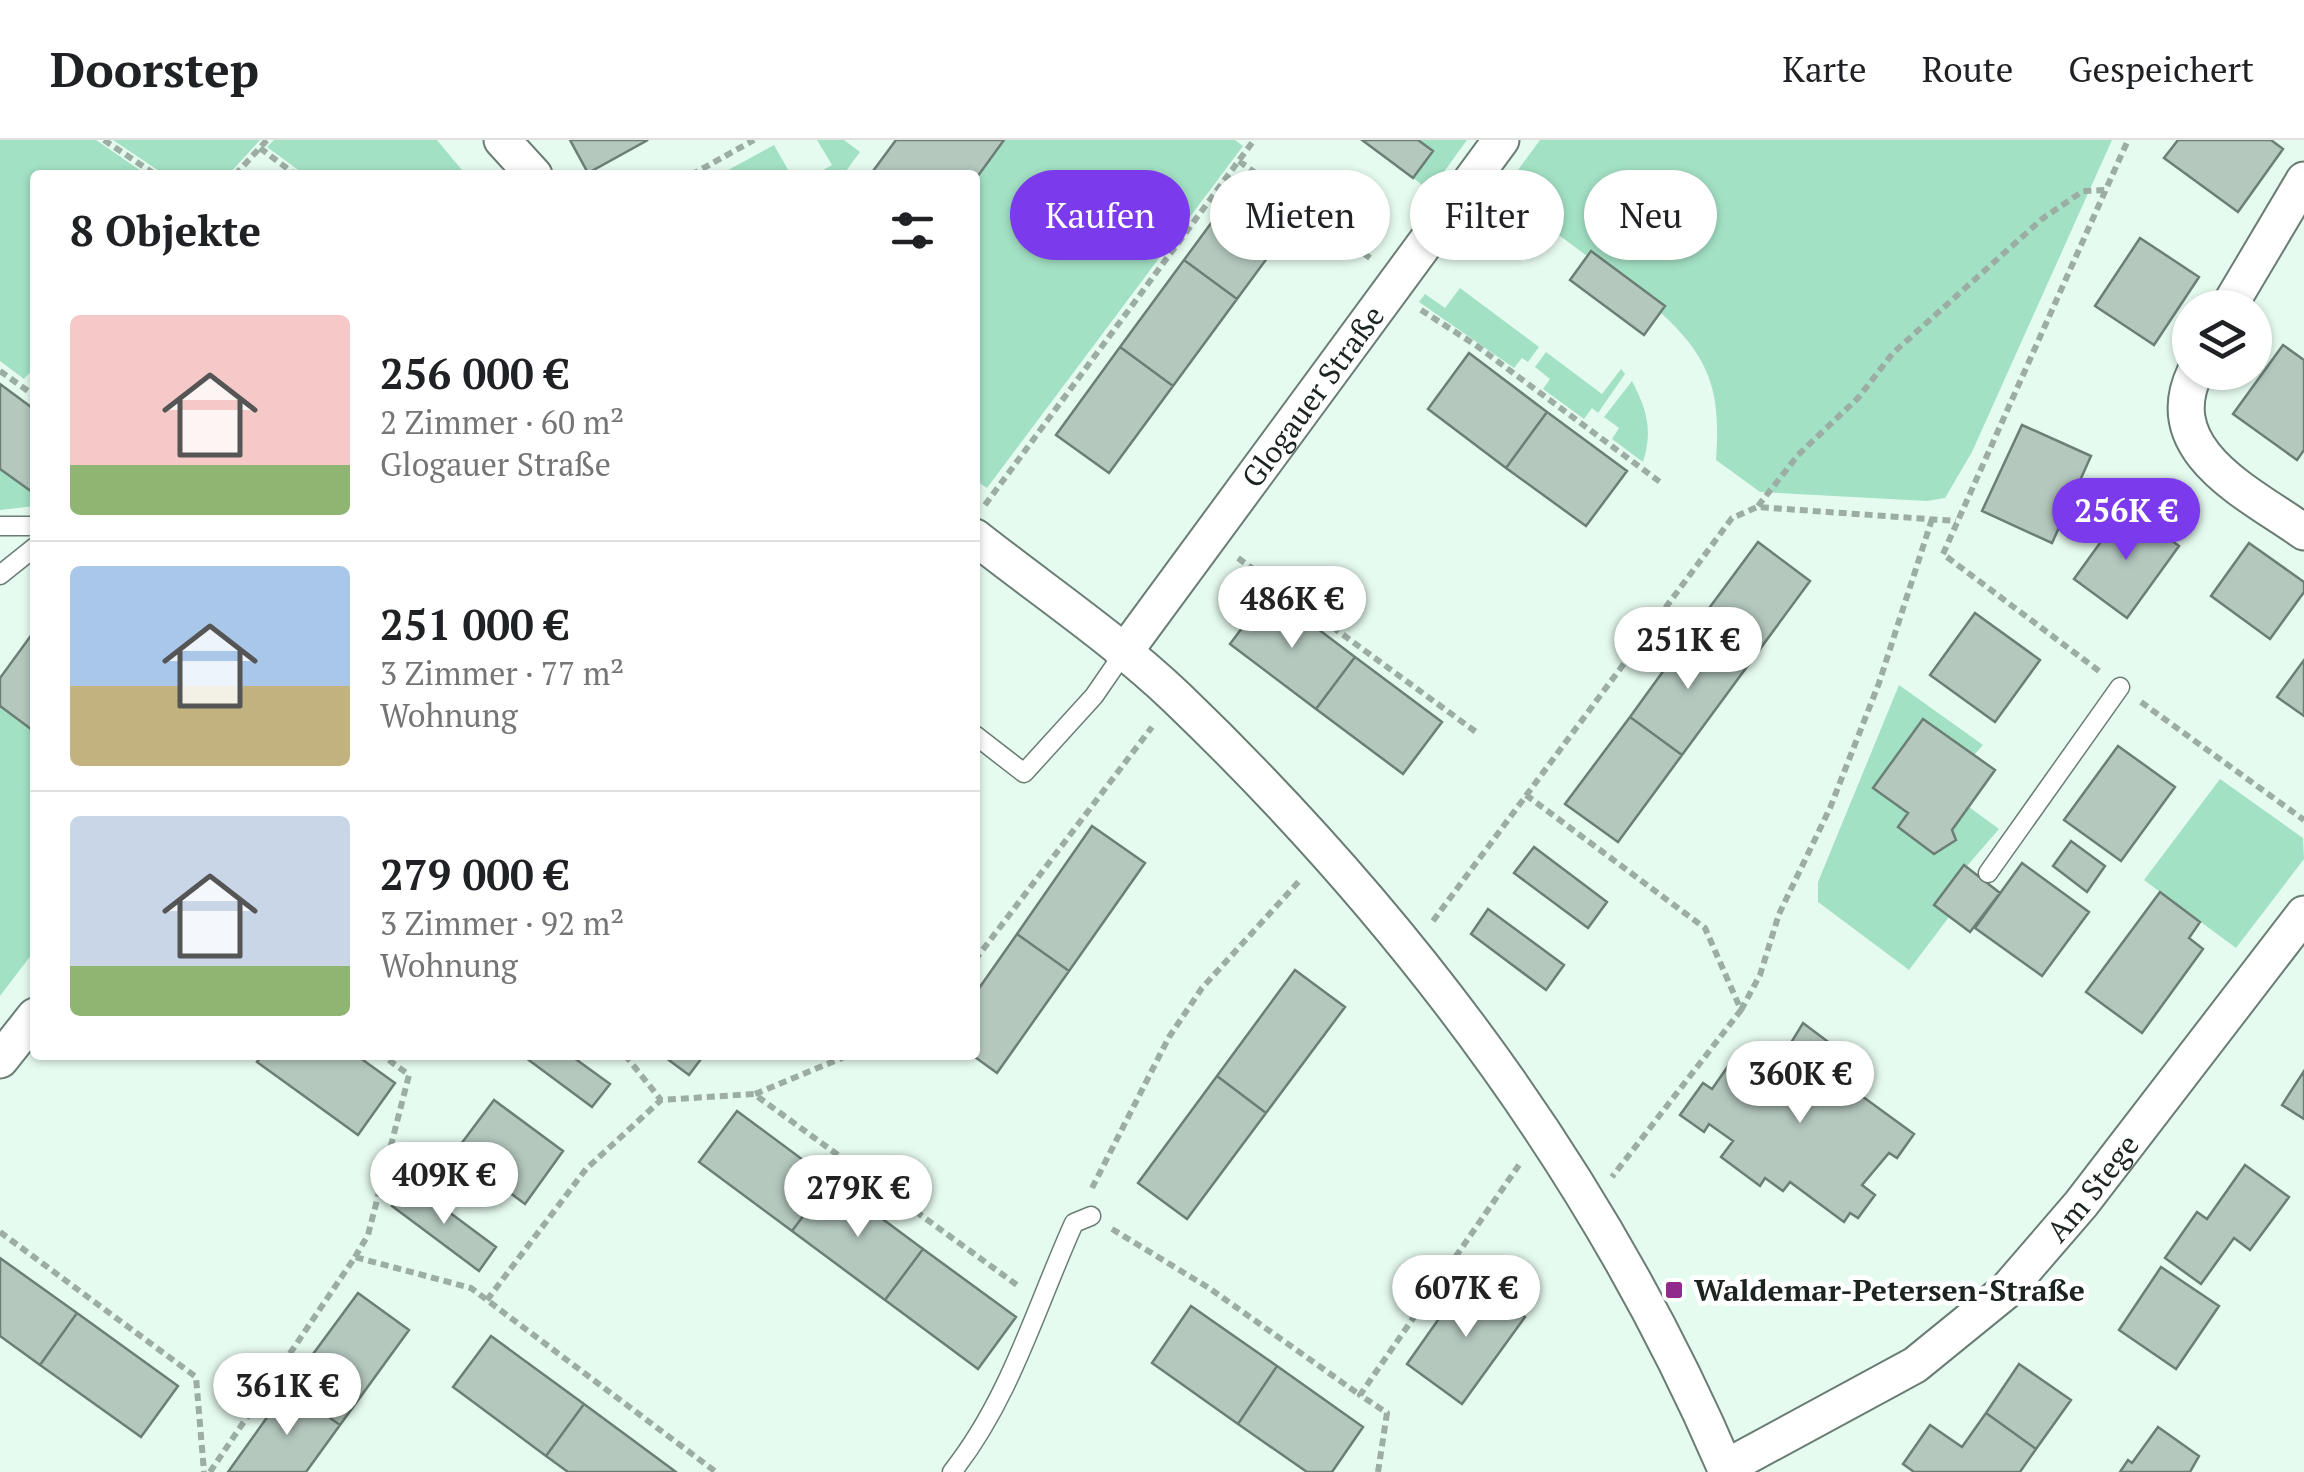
<!DOCTYPE html>
<html lang="de">
<meta charset="utf-8">
<style>
body{margin:0;font-family:"PT Serif",serif;background:#f2f2f2;color:#202124;height:100vh;display:flex;flex-direction:column;font-size:38px;white-space:nowrap}
*{box-sizing:border-box;margin:0}
p{font-size:32px;color:#757577}
.icon{flex:none;width:55px;height:55px;fill:none;stroke:currentColor;stroke-width:2;stroke-linecap:round;stroke-linejoin:round}
.map{position:relative;flex:1;overflow:hidden}
.drawer{position:absolute;left:30px;top:30px;width:950px;height:890px;display:flex;flex-direction:column;background:#fff;border-radius:10px;box-shadow:0 2px 8px #0004}
.drawer>*{flex:none}
.top-card{position:absolute;left:1010px;top:30px;width:950px;height:90px;display:flex;gap:20px}
.tools{position:absolute;left:2172px;top:150px;display:grid;gap:20px}
.tools a{display:grid;place-items:center;width:100px;height:100px;border-radius:50%;background:#fff;box-shadow:0 2px 8px #0004;font-size:50px}
.price{position:absolute;translate:-50% -85px;padding:0 22px;border-radius:35px;background:#fff;color:#222;font-size:32px;line-height:65px;filter:drop-shadow(0 2px 5px #0008)}
.price::after{content:'';position:absolute;left:50%;top:60px;width:30px;height:22px;margin-left:-15px;background:inherit;clip-path:polygon(0 0,100% 0,50% 100%)}
.price.current{background:#7c3aed;color:#fff}
ul{padding:0;list-style:none}
li{display:flex;align-items:center;gap:30px;height:250px;padding:0 40px}
li+li{border-top:2px solid #e0e0e0}
li span{display:grid;place-items:center;flex:none;width:280px;height:200px;border-radius:10px;color:#555}
li>.icon{margin-inline-start:auto}
span .icon{width:120px;height:120px;fill:#fffc;stroke-width:1}
li b{font-size:42px}
h2{display:flex;justify-content:space-between;align-items:center;height:120px;padding:0 40px;font-size:42px}
.pill{padding:0 35px;border-radius:45px;background:#fff;box-shadow:0 2px 8px #0004;font-size:35px;line-height:90px}
.pill.current{background:#7c3aed;color:#fff}
header{display:flex;align-items:center;gap:60px;box-sizing:border-box;height:140px;padding:0 50px;background:#fff;border-bottom:2px solid #e0e0e0}
header strong{font-size:48px}
nav{display:flex;gap:55px;margin-inline-start:auto;font-size:35px}
.map>svg:first-child{display:block}
</style>
<header>
<strong>Doorstep</strong>
<nav><a>Karte</a><a>Route</a><a>Gespeichert</a></nav>
</header>
<div class="map">
<svg width="2304" height="1332" viewBox="0 0 2304 1332">
<rect width="100%" height="100%" fill="#e6fbf0"/>
<path fill="#a3e1c4" d="M0,0H96L147,35H35V227L24,239L0,221Z
M113,0H260L228,35H165Z
M274,0H437L466,35H305L267,7Z
M817,0H844L860,12L843,35H815L832,25Z
M1004,0H1235L1243,6L987,348L975,340V40Z
M1418,0H1467L1430,51L1413,38Z
M1540,0H2112L1972,312L1945,358L1927,361L1760,352L1716,320C1721,252 1711,219 1661,173L1665,166L1592,111L1587,116L1521,67L1498,96L1479,83Z
M774,5L791,35H719Z
M1460,148L1539,207L1528,222L1522,218L1514,228L1419,162L1425,154L1445,168Z
M1546,212L1602,254L1621,229L1625,234L1598,273L1592,268L1584,279L1543,249L1550,239L1535,227Z
M1632,241C1647,270 1653,290 1643,322L1612,299L1619,288L1604,277Z
M0,329L35,354V366L0,370Z
M1899,545L1983,605L1974,615L1923,580L1873,647L1908,673L1898,687L1934,714L1956,700L1952,690L1969,667L1999,689L1934,764L1949,777L1909,830L1818,762V742Z
M0,566L35,592V810L0,856Z
M2220,639L2303,698L2304,719L2236,808L2144,740Z"/>
<path fill="#b4c8be" stroke="#6c7f76" stroke-width="2.5" d="M570,0H648L588,33Z
M896,0H1004L975,40V35H878L873,31Z
M1362,0H1418L1433,11L1413,38Z
M2178,0H2271L2283,9L2238,72L2164,18Z
M1248,33L1301,72L1237,159L1184,120Z
M2140,98L2199,137L2154,205L2095,166Z
M1591,111L1665,166L1644,195L1570,140Z
M1184,120L1237,159L1173,246L1120,207Z
M2283,205L2304,220V310L2297,320L2233,274Z
M1120,207L1173,246L1109,333L1056,295Z
M1469,213L1547,272L1506,328L1428,269Z
M0,244L35,270V354L0,329Z
M1547,272L1627,331L1586,386L1506,328Z
M2022,285L2091,316L2052,403L1982,371Z
M2126,367L2179,406L2127,478L2074,439Z
M1758,402L1810,441L1746,528L1693,490Z
M2249,403L2304,442V452L2270,499L2211,456Z
M1269,452L1355,517L1316,569L1230,504Z
M1975,473L2040,520L1995,582L1930,535Z
M35,490V592L0,566V538Z
M1693,490L1746,528L1682,615L1630,577Z
M1355,517L1442,582L1403,634L1316,569Z
M2304,520V576L2277,557Z
M1630,577L1682,615L1618,702L1565,664Z
M1923,579L1995,630L1952,690L1956,700L1934,714L1898,687L1908,673L1873,648Z
M2118,606L2175,647L2121,721L2064,680Z
M1092,686L1145,723L1069,831L1017,794Z
M2071,701L2105,726L2087,752L2053,726Z
M1534,707L1607,762L1588,788L1514,733Z
M2022,723L2089,772L2042,836L1975,788Z
M1964,725L2000,753L1970,792L1934,765Z
M2160,752L2200,782L2189,798L2203,809L2142,893L2086,852Z
M1488,769L1564,825L1546,850L1471,794Z
M1017,794L1069,831L997,933L972,915L975,854Z
M1295,830L1345,867L1266,973L1217,936Z
M1803,883L1839,910L1826,929L1837,938L1832,946L1850,959L1855,951L1914,994L1897,1018L1889,1013L1862,1045L1875,1055L1858,1078L1850,1073L1844,1082L1790,1042L1783,1051L1765,1038L1760,1046L1721,1017L1733,1001L1709,984L1704,992L1680,975L1703,943L1712,949L1731,922L1745,932L1755,920L1772,934Z
M262,915H356L395,943L358,995L257,922Z
M522,915H570L610,944L592,967Z
M662,915H704L689,935Z
M2304,931V979L2282,965Z
M1217,936L1266,973L1187,1079L1138,1043Z
M494,960L563,1011L525,1064L455,1012Z
M737,971L830,1040L792,1091L699,1022Z
M2245,1025L2289,1057L2250,1110L2234,1098L2201,1144L2165,1118L2197,1072L2207,1079Z
M830,1040L923,1109L885,1160L792,1091Z
M410,1043L496,1107L479,1131L392,1066Z
M923,1109L1016,1177L978,1229L885,1160Z
M0,1118L77,1173L40,1225L0,1196Z
M2161,1127L2219,1166L2176,1229L2119,1190Z
M1469,1136L1525,1177L1462,1264L1407,1224Z
M358,1153L409,1190L340,1285L288,1248Z
M1191,1166L1277,1226L1238,1284L1152,1223Z
M77,1173L178,1246L141,1297L40,1225Z
M491,1196L584,1264L546,1316L453,1247Z
M2019,1224L2071,1260L2036,1309L1986,1273Z
M1277,1226L1363,1287L1332,1332H1307L1238,1284Z
M288,1248L340,1285L306,1332H228Z
M584,1264L676,1332H568L546,1316Z
M1986,1273L2036,1309L2020,1332H1914L1903,1324L1930,1285L1962,1307Z
M2158,1287L2199,1316L2190,1332H2120L2128,1320L2132,1323Z"/>
<g fill="none" stroke-linecap="round" stroke-linejoin="round">
<g stroke="#6a7d74" stroke-width="21">
<path id="lane" d="M0,386H35
M0,435L35,407
M975,595L1024,633L1094,556L1123,514
M1988,733L2120,547
M952,1332C1010,1259 1036,1167 1074,1083L1091,1076"/>
</g>
<g stroke="#6a7d74" stroke-width="39">
<g id="street">
<path d="M502,0L534,35"/>
<path d="M2228,168L2304,40"/>
<path d="M2195,232C2157,312 2251,354 2304,392"/>
<path d="M975,397C1042,450 1115,499 1177,558C1407,779 1601,1037 1727,1332"/>
<path id="s1" d="M1123,514L1501,0"/>
<path d="M0,920L35,876"/>
<path id="s2" d="M1725,1328L1915,1225L2006,1151L2081,1064L2304,774"/>
</g>
</g>
<path stroke="#9cada4" stroke-width="6" stroke-dasharray="8 5" stroke-linecap="butt" d="M104,0L156,35
M260,8L296,35
M1239,21L1370,118
M235,35L267,0
M691,35L754,0
M1421,170L1477,206L1660,342
M0,231L35,256
M985,365L1254,0
M1758,366L1798,315L1858,258L1893,213L2042,79L2083,51L2106,50
M1238,418L1476,592
M2099,531L1943,414L2128,0
M2141,562L2304,680
M1526,655L1705,788L1741,870L1612,1037
M1433,781L1732,378L1757,367L1956,381
M975,820L1152,587
M1741,870L1760,835L1779,774L1830,668L1879,543L1932,379
M625,915L661,960
M755,954L849,915
M1092,1048L1169,897L1202,848L1301,739
M1112,1089L1209,1148L1360,1255
M0,1092L196,1237L204,1332
M355,1117L368,1095L409,935L382,915
M487,1160L586,1029L661,960L754,954L1017,1145
M210,1332L355,1117L471,1148L716,1332
M1378,1332L1387,1273L1360,1255L1519,1025"/>
<use href="#lane" stroke="#fff" stroke-width="18"/>
<use href="#street" stroke="#fff" stroke-width="35"/>
</g>
<rect fill="#92298d" stroke="#fff" stroke-width="4" x="1664" y="1140" width="20" height="20" rx="5"/>
<g text-anchor="middle" dominant-baseline="central" stroke-width="10" stroke-linejoin="round" paint-order="stroke">
<g font-size="30" fill="#1c2420" stroke="#fff">
<text stroke="none"><textPath href="#s1" startOffset="320">Glogauer Straße</textPath></text>
<text stroke="none"><textPath href="#s2" startOffset="468">Am Stege</textPath></text>
</g>
<g font-size="30" font-weight="bold" fill="#1c2420" stroke="#fff" text-anchor="start">
<text x="1694" y="1150">Waldemar-Petersen-Straße</text>
</g>
</g>
</svg>
<div class="tools">
<a><svg class="icon" aria-label="layers" viewBox="0 0 24 24"><path d="M12 4l9 5-9 5-9-5zM3 14l9 5 9-5"/></svg></a>
</div>
<b class="price current" style="left:2126px;top:423px">256K €</b>
<b class="price" style="left:1292px;top:511px">486K €</b>
<b class="price" style="left:1688px;top:552px">251K €</b>
<b class="price" style="left:1800px;top:986px">360K €</b>
<b class="price" style="left:444px;top:1087px">409K €</b>
<b class="price" style="left:858px;top:1100px">279K €</b>
<b class="price" style="left:1466px;top:1200px">607K €</b>
<b class="price" style="left:287px;top:1298px">361K €</b>
<div class="top-card">
<a class="pill current">Kaufen</a>
<a class="pill">Mieten</a>
<a class="pill">Filter</a>
<a class="pill">Neu</a>
</div>
<section class="drawer">
<h2>8 Objekte<svg class="icon" aria-label="filters" viewBox="0 0 24 24"><path d="M4 7h16M4 17h16"/><circle cx="9" cy="7" r="2"/><circle cx="15" cy="17" r="2"/></svg></h2>
<ul>
<li><span style="background:linear-gradient(#f6c9c9 75%,#8fb573 0)"><svg class="icon" aria-label="home" viewBox="0 0 24 24"><path d="M3 11l9-7 9 7M6 9v11h12V9"/></svg></span><div><b>256 000 €</b><p>2 Zimmer · 60 m²</p><p>Glogauer Straße</p></div></li>
<li><span style="background:linear-gradient(#a9c7e8 60%,#c2b280 0)"><svg class="icon" aria-label="home" viewBox="0 0 24 24"><path d="M3 11l9-7 9 7M6 9v11h12V9"/></svg></span><div><b>251 000 €</b><p>3 Zimmer · 77 m²</p><p>Wohnung</p></div></li>
<li><span style="background:linear-gradient(#c9d6e8 75%,#8fb573 0)"><svg class="icon" aria-label="home" viewBox="0 0 24 24"><path d="M3 11l9-7 9 7M6 9v11h12V9"/></svg></span><div><b>279 000 €</b><p>3 Zimmer · 92 m²</p><p>Wohnung</p></div></li>
</ul>
</section>
</div>
